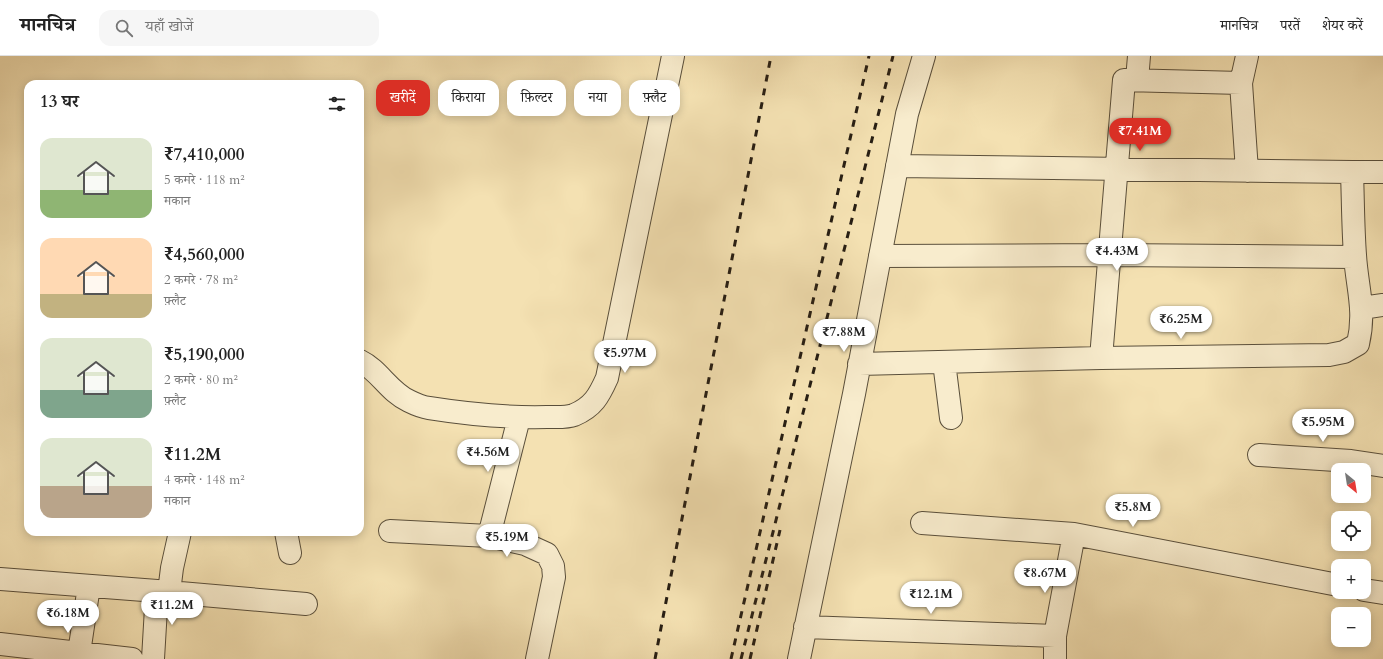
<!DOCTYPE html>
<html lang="hi">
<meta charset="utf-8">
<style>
body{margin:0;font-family:Cardo,"Noto Serif Devanagari",serif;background:#f6f6f6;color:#222;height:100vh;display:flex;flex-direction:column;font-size:15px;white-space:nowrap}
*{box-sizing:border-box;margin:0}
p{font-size:13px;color:#767676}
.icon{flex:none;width:22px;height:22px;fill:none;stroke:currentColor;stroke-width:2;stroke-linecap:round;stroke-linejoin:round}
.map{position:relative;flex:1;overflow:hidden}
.sheet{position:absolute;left:24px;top:24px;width:340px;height:456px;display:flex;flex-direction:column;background:#fff;border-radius:12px;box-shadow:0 2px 10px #0003}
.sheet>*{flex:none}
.hud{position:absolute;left:376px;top:24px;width:380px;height:36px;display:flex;gap:8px}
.needle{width:26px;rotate:150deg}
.controls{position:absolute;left:1331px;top:407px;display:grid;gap:8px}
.controls a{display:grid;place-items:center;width:40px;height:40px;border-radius:8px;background:#fff;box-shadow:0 2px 10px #0003;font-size:20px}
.price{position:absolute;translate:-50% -34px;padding:0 9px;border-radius:14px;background:#fff;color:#222;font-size:13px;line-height:26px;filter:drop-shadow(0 1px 2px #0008)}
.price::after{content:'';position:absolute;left:50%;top:24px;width:12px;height:9px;margin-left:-6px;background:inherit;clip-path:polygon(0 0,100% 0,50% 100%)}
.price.on{background:#d93025;color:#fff}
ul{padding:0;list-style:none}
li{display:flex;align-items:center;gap:12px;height:100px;padding:0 16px}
li span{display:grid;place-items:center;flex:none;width:112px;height:80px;border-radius:12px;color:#555}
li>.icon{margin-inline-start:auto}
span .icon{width:48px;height:48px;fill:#fffc;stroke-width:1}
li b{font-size:17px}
h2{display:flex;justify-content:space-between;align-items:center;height:48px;padding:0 16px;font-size:17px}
.pill{padding:0 14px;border-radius:12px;background:#fff;box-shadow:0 2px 10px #0003;font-size:14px;line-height:36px}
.pill.on{background:#d93025;color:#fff}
header{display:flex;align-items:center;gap:24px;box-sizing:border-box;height:56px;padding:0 20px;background:#fff;border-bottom:1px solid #e0e0e0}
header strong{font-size:19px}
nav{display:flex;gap:22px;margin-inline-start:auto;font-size:14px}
.search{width:280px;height:36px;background:#f6f6f6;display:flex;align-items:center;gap:10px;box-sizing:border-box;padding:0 14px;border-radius:12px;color:#767676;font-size:15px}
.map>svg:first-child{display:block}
</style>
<header>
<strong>मानचित्र</strong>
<div class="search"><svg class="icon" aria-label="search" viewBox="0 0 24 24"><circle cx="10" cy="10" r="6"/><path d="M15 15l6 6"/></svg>यहाँ खोजें</div>
<nav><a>मानचित्र</a><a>परतें</a><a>शेयर करें</a></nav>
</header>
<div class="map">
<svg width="1383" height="603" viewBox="0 0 1383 603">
<rect width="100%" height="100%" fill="#f4e1b2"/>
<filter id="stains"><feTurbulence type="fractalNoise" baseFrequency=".005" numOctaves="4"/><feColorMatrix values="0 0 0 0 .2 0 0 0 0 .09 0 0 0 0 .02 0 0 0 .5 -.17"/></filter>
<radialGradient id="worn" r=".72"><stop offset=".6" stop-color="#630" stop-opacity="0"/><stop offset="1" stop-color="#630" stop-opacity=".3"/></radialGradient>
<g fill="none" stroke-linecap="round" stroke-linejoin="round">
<g stroke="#5a4f3b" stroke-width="24">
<path id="minor" d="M1247,0L1241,27L1247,115
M1137,24L1139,0
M897,110L1352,116H1383
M880,200L1110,199L1355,201
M1362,252L1383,249
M1101,302L1124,24L1241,27
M360,305C379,314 389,336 409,345C415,348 422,351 429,352C467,358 508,362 547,361C555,361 566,362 574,359C593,351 599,340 607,322L673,0
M944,306L951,362
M859,308L1101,302L1329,299L1344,296L1358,288C1366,254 1357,232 1355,199C1353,172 1353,144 1352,116
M1259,399L1351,405L1383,410
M922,467L1074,478L1338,529
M390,475L489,480L525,488L547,498L553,510L554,521L537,603
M286,476L290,497
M489,480L519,362
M0,523L157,535L306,548
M1364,534L1383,537
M169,536L172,512L180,476
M805,571L1055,580
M0,588L132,603
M79,597L89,530
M153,603L157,535
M799,603L854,338L907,58L924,0
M1055,603V580L1074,478"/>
</g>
<use href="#minor" stroke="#f8eccd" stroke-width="22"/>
<path stroke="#271e13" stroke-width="3" stroke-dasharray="7 7" stroke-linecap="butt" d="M655,603L771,0
M731,603L869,0
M741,603L893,0
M750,603L780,474"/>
</g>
<rect width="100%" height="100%" filter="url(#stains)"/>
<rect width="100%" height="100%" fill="url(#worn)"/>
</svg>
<div class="controls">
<a><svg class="needle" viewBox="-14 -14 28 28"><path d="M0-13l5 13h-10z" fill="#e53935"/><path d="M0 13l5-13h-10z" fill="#767676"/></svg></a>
<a><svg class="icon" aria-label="locate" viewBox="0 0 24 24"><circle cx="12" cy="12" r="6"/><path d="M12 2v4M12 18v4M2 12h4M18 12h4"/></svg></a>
<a>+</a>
<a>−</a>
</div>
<b class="price on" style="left:1140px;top:96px">₹7.41M</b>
<b class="price" style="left:1117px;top:216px">₹4.43M</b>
<b class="price" style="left:1181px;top:284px">₹6.25M</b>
<b class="price" style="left:844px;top:297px">₹7.88M</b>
<b class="price" style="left:625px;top:318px">₹5.97M</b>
<b class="price" style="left:1323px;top:387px">₹5.95M</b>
<b class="price" style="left:488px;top:417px">₹4.56M</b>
<b class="price" style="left:1133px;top:472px">₹5.8M</b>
<b class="price" style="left:507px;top:502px">₹5.19M</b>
<b class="price" style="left:1045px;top:538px">₹8.67M</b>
<b class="price" style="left:931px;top:559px">₹12.1M</b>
<b class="price" style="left:172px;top:570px">₹11.2M</b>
<b class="price" style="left:68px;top:578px">₹6.18M</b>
<div class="hud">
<a class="pill on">खरीदें</a>
<a class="pill">किराया</a>
<a class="pill">फ़िल्टर</a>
<a class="pill">नया</a>
<a class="pill">फ़्लैट</a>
</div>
<section class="sheet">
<h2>13 घर<svg class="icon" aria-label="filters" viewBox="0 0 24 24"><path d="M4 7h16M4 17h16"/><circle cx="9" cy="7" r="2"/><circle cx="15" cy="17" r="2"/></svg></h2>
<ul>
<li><span style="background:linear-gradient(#dfe7d0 65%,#8fb573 0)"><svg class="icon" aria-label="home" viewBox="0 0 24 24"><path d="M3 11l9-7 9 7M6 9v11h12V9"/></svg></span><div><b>₹7,410,000</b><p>5 कमरे · 118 m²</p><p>मकान</p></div></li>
<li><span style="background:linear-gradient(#ffd9b3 70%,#c2b280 0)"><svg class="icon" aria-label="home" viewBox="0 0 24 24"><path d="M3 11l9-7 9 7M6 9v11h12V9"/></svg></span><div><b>₹4,560,000</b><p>2 कमरे · 78 m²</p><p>फ़्लैट</p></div></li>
<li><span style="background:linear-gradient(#dfe7d0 65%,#7fa58c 0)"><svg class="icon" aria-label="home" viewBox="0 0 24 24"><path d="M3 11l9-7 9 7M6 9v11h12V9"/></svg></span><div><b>₹5,190,000</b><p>2 कमरे · 80 m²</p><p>फ़्लैट</p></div></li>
<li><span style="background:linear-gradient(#dfe7d0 60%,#b9a48a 0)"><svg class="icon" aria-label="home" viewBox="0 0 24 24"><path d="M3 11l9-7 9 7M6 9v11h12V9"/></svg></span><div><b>₹11.2M</b><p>4 कमरे · 148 m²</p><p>मकान</p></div></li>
</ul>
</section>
</div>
